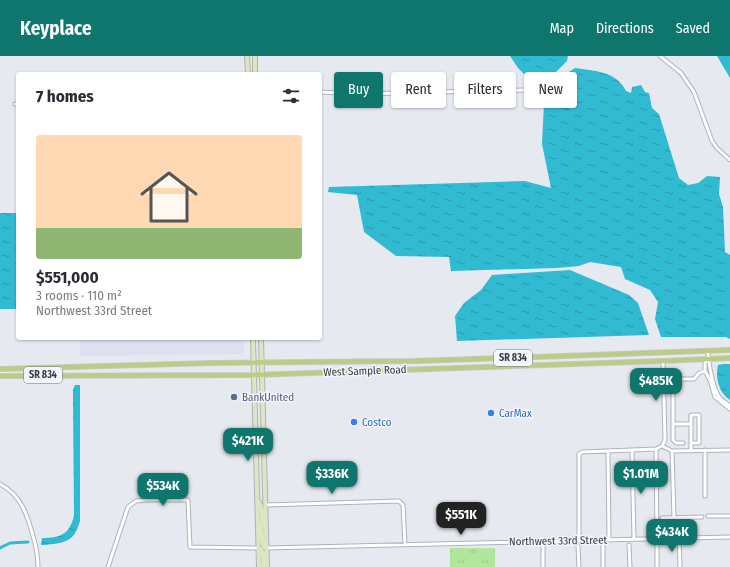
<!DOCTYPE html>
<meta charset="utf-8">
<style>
body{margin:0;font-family:"Fira Sans Condensed",sans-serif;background:#f7f7f7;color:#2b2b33;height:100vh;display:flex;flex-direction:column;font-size:15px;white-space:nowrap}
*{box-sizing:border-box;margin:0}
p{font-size:13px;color:#7c7c81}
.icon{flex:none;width:22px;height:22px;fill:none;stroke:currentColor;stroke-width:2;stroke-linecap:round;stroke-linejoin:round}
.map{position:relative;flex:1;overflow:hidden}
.details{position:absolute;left:16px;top:16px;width:306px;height:268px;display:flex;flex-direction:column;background:#fff;border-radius:4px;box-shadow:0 1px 3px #0004}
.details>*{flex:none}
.top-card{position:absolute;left:334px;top:16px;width:336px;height:36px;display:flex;gap:8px}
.price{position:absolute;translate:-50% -34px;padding:0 9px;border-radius:8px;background:#0f766e;color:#fff;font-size:13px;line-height:26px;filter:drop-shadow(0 1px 2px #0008)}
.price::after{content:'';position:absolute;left:50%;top:24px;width:12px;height:9px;margin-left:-6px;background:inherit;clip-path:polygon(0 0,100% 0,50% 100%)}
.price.active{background:#222;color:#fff}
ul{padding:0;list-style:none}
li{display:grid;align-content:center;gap:8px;height:212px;padding:0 20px}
li span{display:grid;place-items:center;height:124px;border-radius:4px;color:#555}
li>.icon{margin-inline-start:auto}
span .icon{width:72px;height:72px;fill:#fffc;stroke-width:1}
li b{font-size:17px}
h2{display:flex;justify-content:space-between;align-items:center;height:48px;padding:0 20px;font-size:17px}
.chip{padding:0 14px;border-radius:4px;background:#fff;box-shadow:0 1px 3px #0004;font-size:14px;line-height:36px}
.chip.active{background:#0f766e;color:#fff}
header{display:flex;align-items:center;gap:24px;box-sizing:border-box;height:56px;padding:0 20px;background:#0f766e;color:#fff}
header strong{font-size:19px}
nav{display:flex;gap:22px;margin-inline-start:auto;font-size:14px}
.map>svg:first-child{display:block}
</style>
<header>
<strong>Keyplace</strong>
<nav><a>Map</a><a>Directions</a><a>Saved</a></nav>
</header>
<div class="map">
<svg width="730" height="511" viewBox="0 0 730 511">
<defs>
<pattern id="grass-tufts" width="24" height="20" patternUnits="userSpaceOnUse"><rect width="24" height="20" fill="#b2e69c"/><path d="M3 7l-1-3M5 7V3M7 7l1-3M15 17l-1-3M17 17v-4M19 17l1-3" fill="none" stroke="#9ac687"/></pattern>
<pattern id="water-ripples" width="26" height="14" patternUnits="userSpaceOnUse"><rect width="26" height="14" fill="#30bbd3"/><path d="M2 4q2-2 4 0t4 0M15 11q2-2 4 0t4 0" fill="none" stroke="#2a99ac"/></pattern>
</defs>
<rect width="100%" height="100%" fill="#e7e9f1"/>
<path fill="#dce0f0" d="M80,282H244V295L241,298L80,300Z"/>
<path fill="url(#grass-tufts)" d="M450,492H495V511H450Z"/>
<path fill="url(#water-ripples)" d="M510,0H568L567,5L547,25L534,22L530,24L518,12Z
M717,0H730V22Z
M575,12C594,15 617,15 626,35L631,37L632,31L641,29L645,36L649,37L652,52L659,58L679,122L688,129L698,127L707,120L720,121L719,138L723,151L725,196L730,199V283L726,281H661L655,263L658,246L650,234L625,223L621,211L590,206L579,210L557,212L451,215L449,201L396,200L364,176L357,139L328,136L329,131L525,125L551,132L542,88L544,46L548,40L552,29L558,23Z
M0,157H18V253H0Z
M570,214L629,239L638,247L649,279L457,285L455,260L464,247L481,234L492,219Z
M723,308H730V344C719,337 715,322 718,309Z
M75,329H80V465C74,487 64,487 43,489H41L42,482C61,482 70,478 74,459L73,346V334Z"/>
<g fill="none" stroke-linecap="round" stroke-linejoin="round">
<path stroke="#30bbd3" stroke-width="3" d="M0,492L10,487L28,486"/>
<g stroke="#b0b2ba" stroke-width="5">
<path id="street" d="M660,0L681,17L694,36L712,85L717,92L730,104
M320,36L359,38L524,34
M15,48H18
M708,294C708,305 713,334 720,342C722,345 727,347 730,350
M708,302L705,307V315L710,324L715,341L730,353
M673,368H691V359H699V387H691
M691,368V395
M683,387H676L673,384V323H694L699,317L705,315
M662,390L665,384L663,305
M656,393L657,483
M632,394L634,483
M705,394V440
M608,395L609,484
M672,395L674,462
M0,428C21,439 27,458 33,480C36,490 38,500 38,511
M265,449L399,445L403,449L405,489
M708,460H730
M662,462L702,461
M679,482L680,511
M579,484V398L582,396L656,393L662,390L672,395L730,394
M603,484V511
M543,485V511
M629,489L630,511
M657,489V511
M578,490L579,511
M266,492L730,481
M108,511L128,451L136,445L147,444H188L190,491L259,492"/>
</g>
<g stroke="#b0b2ba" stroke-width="6">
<path id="secondary" d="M247,0L248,18
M255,0V18
M253,282L259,511
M261,282L267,511
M257,444C267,453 258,479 264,491L266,492
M259,492C265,496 263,504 263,511"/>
</g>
<g stroke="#c8c8c9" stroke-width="6">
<path id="primary" d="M0,313L212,307L415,305L564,300L730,294
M0,320L254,319L663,305L730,302"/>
</g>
<use href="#street" stroke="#fff" stroke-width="3"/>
<use href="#secondary" stroke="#dde6c2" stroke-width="4"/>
<use href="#primary" stroke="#bbcd85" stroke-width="4.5"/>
</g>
<circle fill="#5c6f8a" stroke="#f4f6ff" stroke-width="1.5" cx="234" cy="341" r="4"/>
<g fill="#3f7fe0" stroke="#f4f6ff" stroke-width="1.5">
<circle cx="491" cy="357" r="4"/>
<circle cx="354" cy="366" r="4"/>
</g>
<g text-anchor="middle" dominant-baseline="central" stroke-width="3" stroke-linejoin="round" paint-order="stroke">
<g fill="#f4f6ff" stroke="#717277" stroke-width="1">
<rect x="494" y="294" width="38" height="16" rx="3"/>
<rect x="24" y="311" width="38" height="16" rx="3"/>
</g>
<g font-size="10" font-weight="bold" fill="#393a3d">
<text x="513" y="302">SR 834</text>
<text x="43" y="319">SR 834</text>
</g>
<g font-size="11" fill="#393a3d" stroke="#f4f6ff">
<text transform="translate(365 315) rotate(-2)">West Sample Road</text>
<text transform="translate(558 485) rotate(-1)">Northwest 33rd Street</text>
</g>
<g font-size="11" fill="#4e5e75" stroke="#f4f6ff" text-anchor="start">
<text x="242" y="341">BankUnited</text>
</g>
<g font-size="11" fill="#366cbe" stroke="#f4f6ff" text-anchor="start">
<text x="499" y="357">CarMax</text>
<text x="362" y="366">Costco</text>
</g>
</g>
</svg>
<b class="price" style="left:656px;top:346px">$485K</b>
<b class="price" style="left:248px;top:406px">$421K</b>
<b class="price" style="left:332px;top:439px">$336K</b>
<b class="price" style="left:641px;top:439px">$1.01M</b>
<b class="price" style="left:163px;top:451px">$534K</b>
<b class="price active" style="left:461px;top:480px">$551K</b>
<b class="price" style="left:672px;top:497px">$434K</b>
<div class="top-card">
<a class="chip active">Buy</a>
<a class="chip">Rent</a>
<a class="chip">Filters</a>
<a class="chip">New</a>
</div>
<section class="details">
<h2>7 homes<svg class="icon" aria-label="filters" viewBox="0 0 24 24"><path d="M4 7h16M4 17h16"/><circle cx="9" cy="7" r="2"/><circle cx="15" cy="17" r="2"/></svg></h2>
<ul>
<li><span style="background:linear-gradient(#ffd9b3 75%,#8fb573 0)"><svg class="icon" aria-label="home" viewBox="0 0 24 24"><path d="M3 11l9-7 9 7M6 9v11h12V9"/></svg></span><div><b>$551,000</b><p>3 rooms · 110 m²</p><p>Northwest 33rd Street</p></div></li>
</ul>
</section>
</div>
